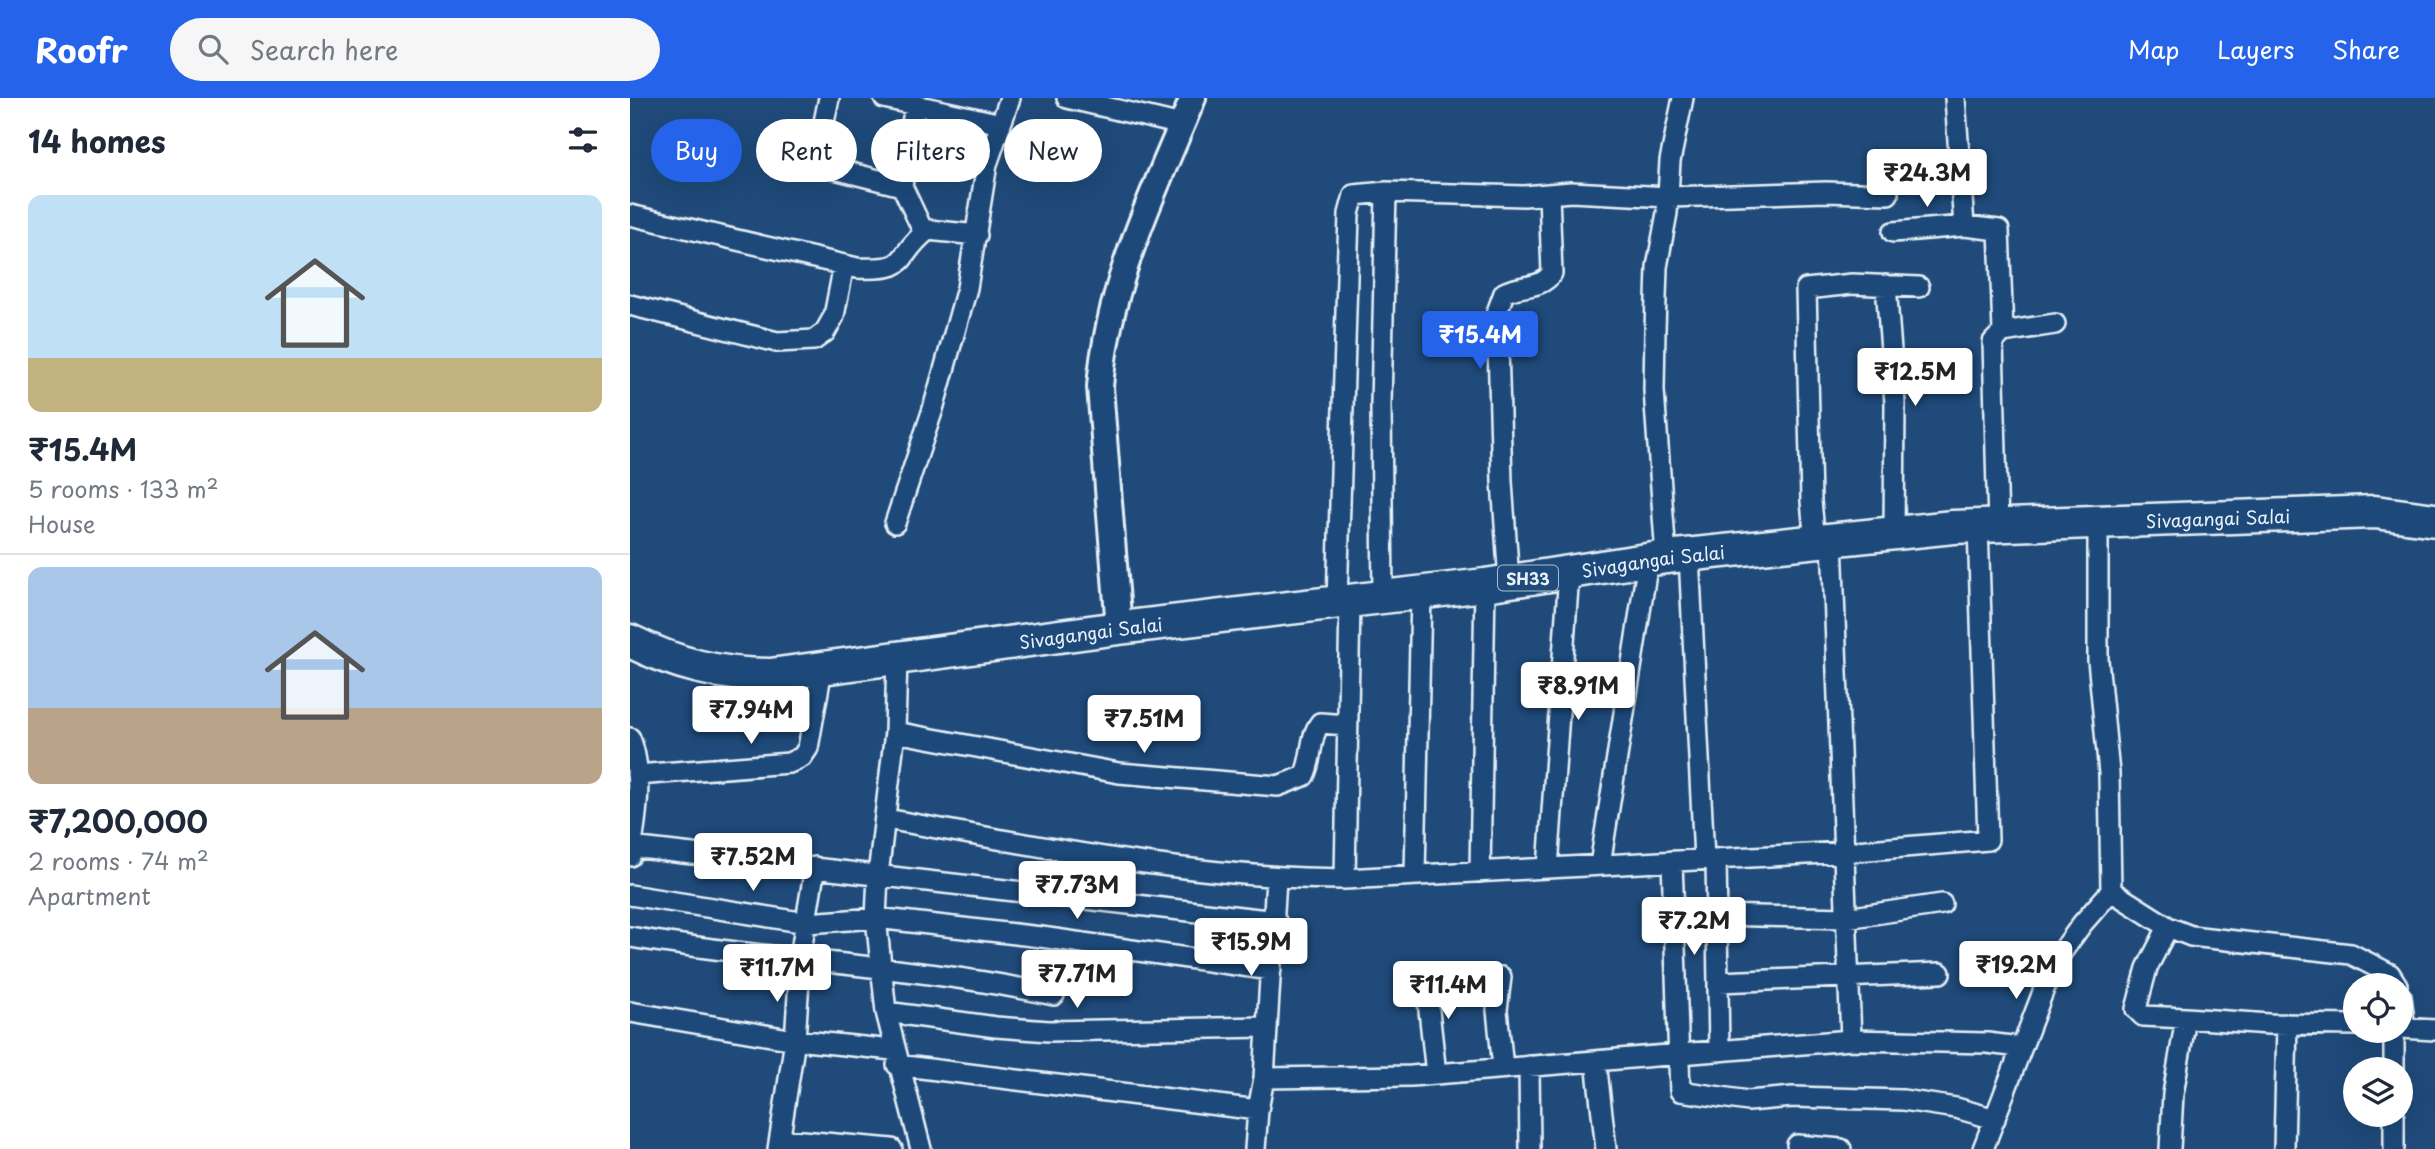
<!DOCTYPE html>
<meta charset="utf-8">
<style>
body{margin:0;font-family:"Playpen Sans",sans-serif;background:#f6f6f7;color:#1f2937;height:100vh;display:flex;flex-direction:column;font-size:26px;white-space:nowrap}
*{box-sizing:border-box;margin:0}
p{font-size:23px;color:#747a83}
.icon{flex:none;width:38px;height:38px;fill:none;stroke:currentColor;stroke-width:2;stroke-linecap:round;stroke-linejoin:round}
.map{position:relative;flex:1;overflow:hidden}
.drawer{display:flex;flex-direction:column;background:#fff;width:630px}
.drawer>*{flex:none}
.hud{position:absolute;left:21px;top:21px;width:665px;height:63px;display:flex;gap:14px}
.controls{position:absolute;left:1713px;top:875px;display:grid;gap:14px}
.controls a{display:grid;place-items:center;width:70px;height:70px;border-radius:50%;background:#fff;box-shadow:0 7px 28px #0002;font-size:35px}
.price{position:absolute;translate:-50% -60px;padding:0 16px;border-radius:7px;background:#fff;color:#222;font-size:23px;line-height:46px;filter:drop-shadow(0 2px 4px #0008)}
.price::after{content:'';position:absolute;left:50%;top:42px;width:21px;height:16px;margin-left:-10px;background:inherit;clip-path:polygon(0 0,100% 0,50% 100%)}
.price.on{background:#2563eb;color:#fff}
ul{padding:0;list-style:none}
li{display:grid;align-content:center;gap:14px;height:371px;padding:0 28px}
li+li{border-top:2px solid #e0e1e3}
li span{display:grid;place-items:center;height:217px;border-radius:14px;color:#555}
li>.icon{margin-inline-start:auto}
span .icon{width:126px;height:126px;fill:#fffc;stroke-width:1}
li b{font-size:30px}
h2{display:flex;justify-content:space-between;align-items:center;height:84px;padding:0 28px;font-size:30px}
.pill{padding:0 24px;border-radius:32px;background:#fff;box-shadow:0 7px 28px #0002;font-size:24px;line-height:63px}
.pill.on{background:#2563eb;color:#fff}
header{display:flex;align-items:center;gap:42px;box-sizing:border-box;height:98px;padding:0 35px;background:#2563eb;color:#fff}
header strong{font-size:33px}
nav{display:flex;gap:38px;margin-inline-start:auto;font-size:24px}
.search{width:490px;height:63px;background:#f6f6f7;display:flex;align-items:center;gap:18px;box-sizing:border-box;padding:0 24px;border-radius:38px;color:#747a83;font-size:26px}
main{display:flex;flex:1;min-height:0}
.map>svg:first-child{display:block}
</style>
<header>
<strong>Roofr</strong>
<div class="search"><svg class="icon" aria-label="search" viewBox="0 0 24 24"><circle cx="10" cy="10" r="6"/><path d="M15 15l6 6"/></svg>Search here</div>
<nav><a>Map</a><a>Layers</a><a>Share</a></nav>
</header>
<main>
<section class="drawer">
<h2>14 homes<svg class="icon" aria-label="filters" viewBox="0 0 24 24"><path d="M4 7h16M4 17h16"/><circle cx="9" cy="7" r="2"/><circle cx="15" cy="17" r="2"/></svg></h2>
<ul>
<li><span style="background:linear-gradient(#bfe0f5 75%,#c2b280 0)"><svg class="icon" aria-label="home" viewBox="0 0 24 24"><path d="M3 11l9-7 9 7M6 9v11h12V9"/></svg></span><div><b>₹15.4M</b><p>5 rooms · 133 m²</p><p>House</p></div></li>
<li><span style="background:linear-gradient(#a9c7e8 65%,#b9a48a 0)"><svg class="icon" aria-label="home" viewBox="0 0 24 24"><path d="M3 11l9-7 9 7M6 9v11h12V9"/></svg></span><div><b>₹7,200,000</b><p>2 rooms · 74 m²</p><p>Apartment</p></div></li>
</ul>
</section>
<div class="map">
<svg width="1805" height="1051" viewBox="0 0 1805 1051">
<rect width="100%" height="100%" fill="#1f4a7a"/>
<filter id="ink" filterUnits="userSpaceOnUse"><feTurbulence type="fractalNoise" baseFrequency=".0143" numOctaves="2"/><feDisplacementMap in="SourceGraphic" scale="14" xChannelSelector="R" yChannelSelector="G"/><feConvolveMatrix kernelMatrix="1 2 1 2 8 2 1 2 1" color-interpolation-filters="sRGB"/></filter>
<g filter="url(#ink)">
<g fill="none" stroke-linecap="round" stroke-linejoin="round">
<g stroke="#e8f1f8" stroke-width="24">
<path id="minor" d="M199,0L188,53L193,68L272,88
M254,0L371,26
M437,0L552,27
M1325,0L1334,128L1369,132L1373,234
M285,7L272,88L294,135
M0,117L227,170C285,172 262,160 298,132L347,137
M1263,134L1334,128
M1256,187L1265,305L1264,436
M0,207L147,244L184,242L195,234L204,218L214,167
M265,425L303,311L337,190L357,66L380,0
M1368,428L1363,244L1373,234L1425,226
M1185,444L1181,403L1176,191L1222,186L1289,189
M1059,457L1074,761
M1036,459L1024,292L1025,232L1027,169L1037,115L1040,63L1053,0
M879,483L872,384L867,214L874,195C889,186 911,192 922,175L919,96
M753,498L751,307L756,94
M707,503L719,116L724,97L756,94L894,98L941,94L1039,99L1196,94L1258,96
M267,559L265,634L248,777L246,820L256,914L291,1051
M265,634L489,675L648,688L674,678C683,661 679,640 690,625L717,627
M0,640C14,676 6,721 0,758
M7,677L159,665L172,659L178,650L192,571
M256,721C408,748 561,780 715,781L1214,754L1358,742L1348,428
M1,749L646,823
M1086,761L1089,952
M1042,763L1050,993L1118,1003L1163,999L1273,1002L1326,1010L1365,1021
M970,767L1018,463
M918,770L939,475
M850,774L855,487
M785,777L791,495
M715,781L720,503
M1481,793L1538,829L1561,838L1721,856L1760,876L1767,887
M0,797L177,825L246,820L411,839L641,872
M1087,817L1216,820L1312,806
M1538,829L1517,870L1506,911L1513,918L1556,920
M0,839C141,863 284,867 424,897
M795,876L806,976
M871,879L867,912L873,970
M1088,884L1310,875
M1771,899L1775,930
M0,914L165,942L263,952
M256,914L366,929L419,933L637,929
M1771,930L1805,932
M1221,942L1357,945L1390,949
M966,963L976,1051
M267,967L628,1012L634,980L781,978L1221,942L1202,442
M899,968L900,1051
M1764,971V933
M634,980L646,781
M150,1041L262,1051
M1167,1047L1211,1051
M148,1051L165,942L171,853L185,769
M625,1051L628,1012
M1353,1051L1424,865L1452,826L1481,793L1479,675L1468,562V424
M1540,1051L1543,996L1556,920L1639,926L1726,927
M1654,1051L1657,926
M1764,1051V1017"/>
</g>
<g stroke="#e8f1f8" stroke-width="30">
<path id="tertiary" d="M489,530L470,289C478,185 524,94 563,0"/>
</g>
<g stroke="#e8f1f8" stroke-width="37">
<g id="primary">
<path id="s1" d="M0,543C46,566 89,577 140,577L489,530L855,487L1036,459L1323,429L1745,414L1805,422"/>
</g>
</g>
<use href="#minor" stroke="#1f4a7a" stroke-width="19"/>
<use href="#tertiary" stroke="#1f4a7a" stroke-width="24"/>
<use href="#primary" stroke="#1f4a7a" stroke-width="32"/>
</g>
</g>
<g text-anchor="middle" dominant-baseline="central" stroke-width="7" stroke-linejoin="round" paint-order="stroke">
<rect fill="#1f4a7a" stroke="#acbfd2" stroke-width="2" x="868" y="467.5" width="60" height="25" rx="5"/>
<g font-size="16" font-weight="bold" fill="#e8f1f8">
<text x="898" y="480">SH33</text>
</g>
<g font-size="18" fill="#e8f1f8" stroke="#1f4a7a">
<text stroke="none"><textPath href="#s1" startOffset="1603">Sivagangai Salai</textPath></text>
<text stroke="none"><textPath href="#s1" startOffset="1036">Sivagangai Salai</textPath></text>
<text stroke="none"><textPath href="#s1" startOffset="469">Sivagangai Salai</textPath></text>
</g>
</g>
</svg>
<div class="controls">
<a><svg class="icon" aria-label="locate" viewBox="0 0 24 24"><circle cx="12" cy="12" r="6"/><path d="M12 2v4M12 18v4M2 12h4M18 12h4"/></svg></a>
<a><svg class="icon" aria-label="layers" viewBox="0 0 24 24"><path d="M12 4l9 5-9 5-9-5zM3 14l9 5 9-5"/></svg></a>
</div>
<b class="price" style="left:1297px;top:111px">₹24.3M</b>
<b class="price on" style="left:850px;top:273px">₹15.4M</b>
<b class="price" style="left:1285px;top:310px">₹12.5M</b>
<b class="price" style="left:948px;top:624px">₹8.91M</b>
<b class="price" style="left:121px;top:648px">₹7.94M</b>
<b class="price" style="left:514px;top:657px">₹7.51M</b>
<b class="price" style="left:123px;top:795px">₹7.52M</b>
<b class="price" style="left:447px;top:823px">₹7.73M</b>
<b class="price" style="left:1064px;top:859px">₹7.2M</b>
<b class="price" style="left:621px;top:880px">₹15.9M</b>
<b class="price" style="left:1386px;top:903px">₹19.2M</b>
<b class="price" style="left:147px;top:906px">₹11.7M</b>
<b class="price" style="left:447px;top:912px">₹7.71M</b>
<b class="price" style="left:818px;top:923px">₹11.4M</b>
<div class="hud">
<a class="pill on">Buy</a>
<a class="pill">Rent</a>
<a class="pill">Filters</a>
<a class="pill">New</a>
</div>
</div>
</main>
